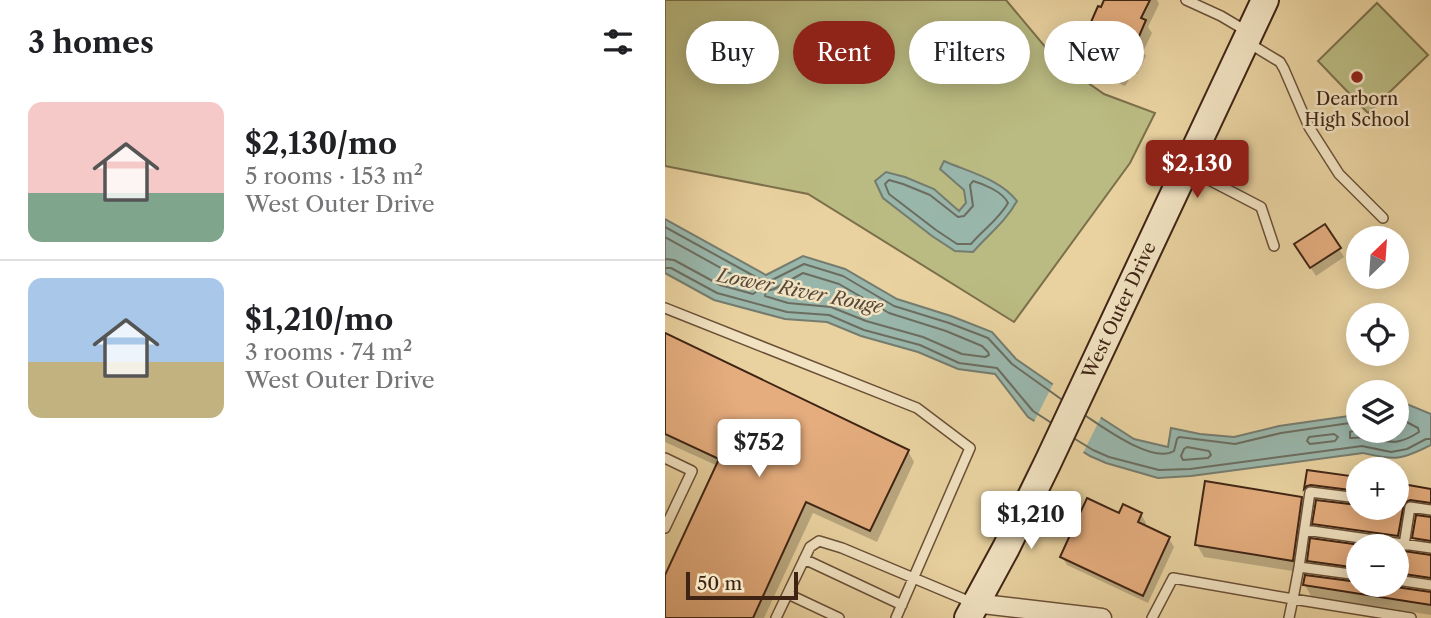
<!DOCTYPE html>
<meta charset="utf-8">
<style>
body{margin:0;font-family:"Libre Caslon Text",serif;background:#f6f6f6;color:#202124;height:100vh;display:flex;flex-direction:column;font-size:26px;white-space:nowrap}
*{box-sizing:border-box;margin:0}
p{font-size:23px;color:#757577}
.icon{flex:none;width:38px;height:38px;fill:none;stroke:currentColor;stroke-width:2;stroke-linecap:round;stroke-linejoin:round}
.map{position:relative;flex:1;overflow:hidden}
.sheet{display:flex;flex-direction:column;background:#fff;width:665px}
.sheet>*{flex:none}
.guide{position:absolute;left:21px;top:21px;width:639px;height:63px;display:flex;gap:14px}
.needle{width:46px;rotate:25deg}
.buttons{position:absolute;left:681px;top:226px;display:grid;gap:14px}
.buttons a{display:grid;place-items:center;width:63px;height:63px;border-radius:50%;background:#fff;box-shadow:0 4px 18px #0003;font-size:35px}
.scale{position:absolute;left:21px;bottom:18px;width:112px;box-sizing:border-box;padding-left:7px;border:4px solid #3f2414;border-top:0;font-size:19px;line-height:24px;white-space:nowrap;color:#3f2414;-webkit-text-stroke:5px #f1e2c1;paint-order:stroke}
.price{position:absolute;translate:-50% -60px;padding:0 16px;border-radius:7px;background:#fff;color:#222;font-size:23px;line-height:46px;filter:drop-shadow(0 2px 4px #0008)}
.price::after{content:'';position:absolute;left:50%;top:42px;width:21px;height:16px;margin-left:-10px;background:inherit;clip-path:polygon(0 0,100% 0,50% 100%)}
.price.active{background:#8f2418;color:#fff}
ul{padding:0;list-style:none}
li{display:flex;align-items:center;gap:21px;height:175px;padding:0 28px}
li+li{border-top:2px solid #e0e0e0}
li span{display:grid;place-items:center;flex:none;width:196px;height:140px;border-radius:14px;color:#555}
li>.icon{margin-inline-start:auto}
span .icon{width:84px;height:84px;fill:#fffc;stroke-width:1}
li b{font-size:30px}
h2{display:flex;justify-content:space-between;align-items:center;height:84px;padding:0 28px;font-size:30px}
.pill{padding:0 24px;border-radius:32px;background:#fff;box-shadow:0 4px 18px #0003;font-size:24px;line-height:63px}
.pill.active{background:#8f2418;color:#fff}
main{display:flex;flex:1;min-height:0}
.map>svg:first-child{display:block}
</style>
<main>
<section class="sheet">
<h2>3 homes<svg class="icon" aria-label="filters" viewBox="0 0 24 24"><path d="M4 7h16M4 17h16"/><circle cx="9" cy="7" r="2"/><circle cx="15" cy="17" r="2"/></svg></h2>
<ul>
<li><span style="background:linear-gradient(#f6c9c9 65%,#7fa58c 0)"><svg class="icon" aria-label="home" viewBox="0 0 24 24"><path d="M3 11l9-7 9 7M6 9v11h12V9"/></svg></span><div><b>$2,130/mo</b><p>5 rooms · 153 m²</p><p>West Outer Drive</p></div></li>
<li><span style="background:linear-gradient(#a9c7e8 60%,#c2b280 0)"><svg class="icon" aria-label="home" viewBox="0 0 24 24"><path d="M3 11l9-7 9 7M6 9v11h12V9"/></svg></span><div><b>$1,210/mo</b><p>3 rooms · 74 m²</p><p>West Outer Drive</p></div></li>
</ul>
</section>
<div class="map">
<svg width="766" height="618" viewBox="0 0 766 618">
<rect width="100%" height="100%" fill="#e9d2a0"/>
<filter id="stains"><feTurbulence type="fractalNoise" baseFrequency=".00286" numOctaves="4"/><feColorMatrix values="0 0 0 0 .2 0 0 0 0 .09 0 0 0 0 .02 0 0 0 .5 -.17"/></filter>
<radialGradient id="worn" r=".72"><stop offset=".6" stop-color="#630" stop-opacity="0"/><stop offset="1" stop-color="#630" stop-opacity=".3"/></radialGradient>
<path fill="#babb82" stroke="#7c704b" stroke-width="2" d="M0,0H341L392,61L439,94L490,113L465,163L349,322L143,194L0,166Z
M712,3L763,55L703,113L653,61Z"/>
<path fill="#99b6ab" stroke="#757c6f" stroke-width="2" d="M279,161C304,172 335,179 352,201C341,221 323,235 308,252L290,251L267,236L218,198L210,181L221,172L240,177L269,189L294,211L301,203L299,190L275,169Z
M0,219L101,275L138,256L180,269L232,299L286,316L327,332L351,359L438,419L469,439L503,447L506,428L535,434L569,437L614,426L684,416L693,408V430H732V400L766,414V445C735,461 731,460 698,453L526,476L493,478L441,463L425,456L363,417L330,374L293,369L253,352L196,336L162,322L120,319L49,300L0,273Z"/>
<path fill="#e9d2a0" d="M389,382L437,415L417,455L368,424Z"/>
<path fill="#0003" d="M441,0H492L494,4L483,27L487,33L478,52L481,56L472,74L469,72L460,86L411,63L404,52L423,31Z
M674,249L679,257L651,276L636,253Z
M0,335L243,451L249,462L212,542L148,513L99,618H0V579L53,466L0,442Z
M643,472L693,479V501L653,496L647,499L641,489Z
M732,485L766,491V514L748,512L739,547L656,535L649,524L693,507L732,508Z
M636,498L643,510L634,572L539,557L532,545Z
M476,514L481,523L479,527L504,539L509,547L483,603L402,565L397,557Z
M766,518V552L756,550L749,538Z
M693,547V578L650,572L644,561Z
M732,553L766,556V589L740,584L729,588L766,594V615L646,596L640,585L732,584Z"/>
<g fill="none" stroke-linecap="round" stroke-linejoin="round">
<path stroke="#6c6d60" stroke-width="2" d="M224,180L238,184L265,195L293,217L299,216L308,206L305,185L308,181C319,184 338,192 343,203C334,219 318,230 306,244H292L271,230L224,194L220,184Z
M0,227L98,281H105L139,264L178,276L229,306L284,323L323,338L347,364L396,399
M0,237L90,287L92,291L88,294L55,285L9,260L0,259
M0,268H6L52,293L122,312L164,315L199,330L255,345L294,363L332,368L368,411L385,422
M138,273L174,284L224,313L281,331L317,346L323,352L324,355L320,357L297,354L258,337L201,321L166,307L123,303L100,296L101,291L109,289Z
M421,416C439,428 488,464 509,451L512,439L514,437L570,444L616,433L685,423L693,418
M693,429L685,432V438C691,438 697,437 703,438C727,442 732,446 754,432L753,428L732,417
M669,434L673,437L670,441L645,444L642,441L644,437Z
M410,439L428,450L444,457L494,470L525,469L697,446L726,452L742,449L761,439H766
M522,447L544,451L546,455L543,458L518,460L516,456L519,449Z"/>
</g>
<path fill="#e5ad7e" stroke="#3f2414" stroke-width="2" d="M439,0H485L476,18L481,20L472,41L475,43L466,63L462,61L453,75L402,52L410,36L414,38L419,27L423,29L433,6L436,7Z
M660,224L676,248L645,268L629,244Z
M0,333L244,450L205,531L141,502L88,618H0V575L54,459L0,434Z
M642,470L693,477V491L646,485L642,486L639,489Z
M540,481L637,497L628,561L530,545Z
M732,483L766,489V503L745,500L739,503L733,536L647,524L651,500L693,505V508H732Z
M422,498L454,513L458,504L477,513L473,522L505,537L478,596L395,557Z
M751,515L766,517V541L747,538Z
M645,538L703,546H693V568L642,561Z
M732,550L766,555V578L732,573Z
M640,575L693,582V584H727L731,587L766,592V605L638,585Z"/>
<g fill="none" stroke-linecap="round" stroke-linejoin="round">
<g stroke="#6a5037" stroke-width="12">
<path id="lane" d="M521,0L556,16L583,32
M582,42L615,62L619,69L644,127L674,174L718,218
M523,169L596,207L609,246
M0,308L252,408L305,448L231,618
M0,458L27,471L0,528
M693,498L645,492L634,567L693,575
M640,530L766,548
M739,545L745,507L766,510
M139,559L237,605
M634,567L628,599L746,618
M732,580L766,585
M123,594L174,618
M111,618L145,547L154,541L177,548L308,603
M487,618L508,578L628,599L624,618"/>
</g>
<g stroke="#6a5037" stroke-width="21">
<path id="street" d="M309,603L437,618"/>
</g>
<g stroke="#3f2414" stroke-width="30">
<g id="secondary">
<path id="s1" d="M303,618L341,548L383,462L600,0"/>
</g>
</g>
<use href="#lane" stroke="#f1e2c1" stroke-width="9"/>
<use href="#street" stroke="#f1e2c1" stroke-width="18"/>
<use href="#secondary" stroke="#f1e2c1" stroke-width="26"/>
</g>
<circle fill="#8f2418" stroke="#f1e2c1" stroke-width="2.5" cx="692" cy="77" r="7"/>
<g text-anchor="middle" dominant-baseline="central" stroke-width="5" stroke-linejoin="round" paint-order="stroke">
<g font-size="18" fill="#3f2414" stroke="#f1e2c1">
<text x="692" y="99">Dearborn<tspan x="692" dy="21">High School</tspan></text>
</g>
<g font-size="18" fill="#3f2414" stroke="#f1e2c1">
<text stroke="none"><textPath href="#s1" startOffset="343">West Outer Drive</textPath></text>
</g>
<g font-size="19" font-style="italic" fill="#56483a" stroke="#f1e2c1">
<text transform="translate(135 291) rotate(11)">Lower River Rouge</text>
</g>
</g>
<rect width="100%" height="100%" filter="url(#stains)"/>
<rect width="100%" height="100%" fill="url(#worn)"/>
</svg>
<div class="buttons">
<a><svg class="needle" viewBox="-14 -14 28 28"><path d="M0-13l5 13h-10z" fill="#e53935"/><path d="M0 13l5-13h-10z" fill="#757577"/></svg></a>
<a><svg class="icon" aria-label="locate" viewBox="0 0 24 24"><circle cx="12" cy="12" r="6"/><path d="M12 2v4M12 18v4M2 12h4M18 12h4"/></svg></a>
<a><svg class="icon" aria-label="layers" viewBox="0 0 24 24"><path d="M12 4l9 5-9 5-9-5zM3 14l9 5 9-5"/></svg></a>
<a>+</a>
<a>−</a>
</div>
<div class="scale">50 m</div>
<b class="price active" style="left:532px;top:200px">$2,130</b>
<b class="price" style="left:94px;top:479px">$752</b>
<b class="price" style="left:366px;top:551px">$1,210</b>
<div class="guide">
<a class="pill">Buy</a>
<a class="pill active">Rent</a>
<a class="pill">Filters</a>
<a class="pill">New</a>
</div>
</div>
</main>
